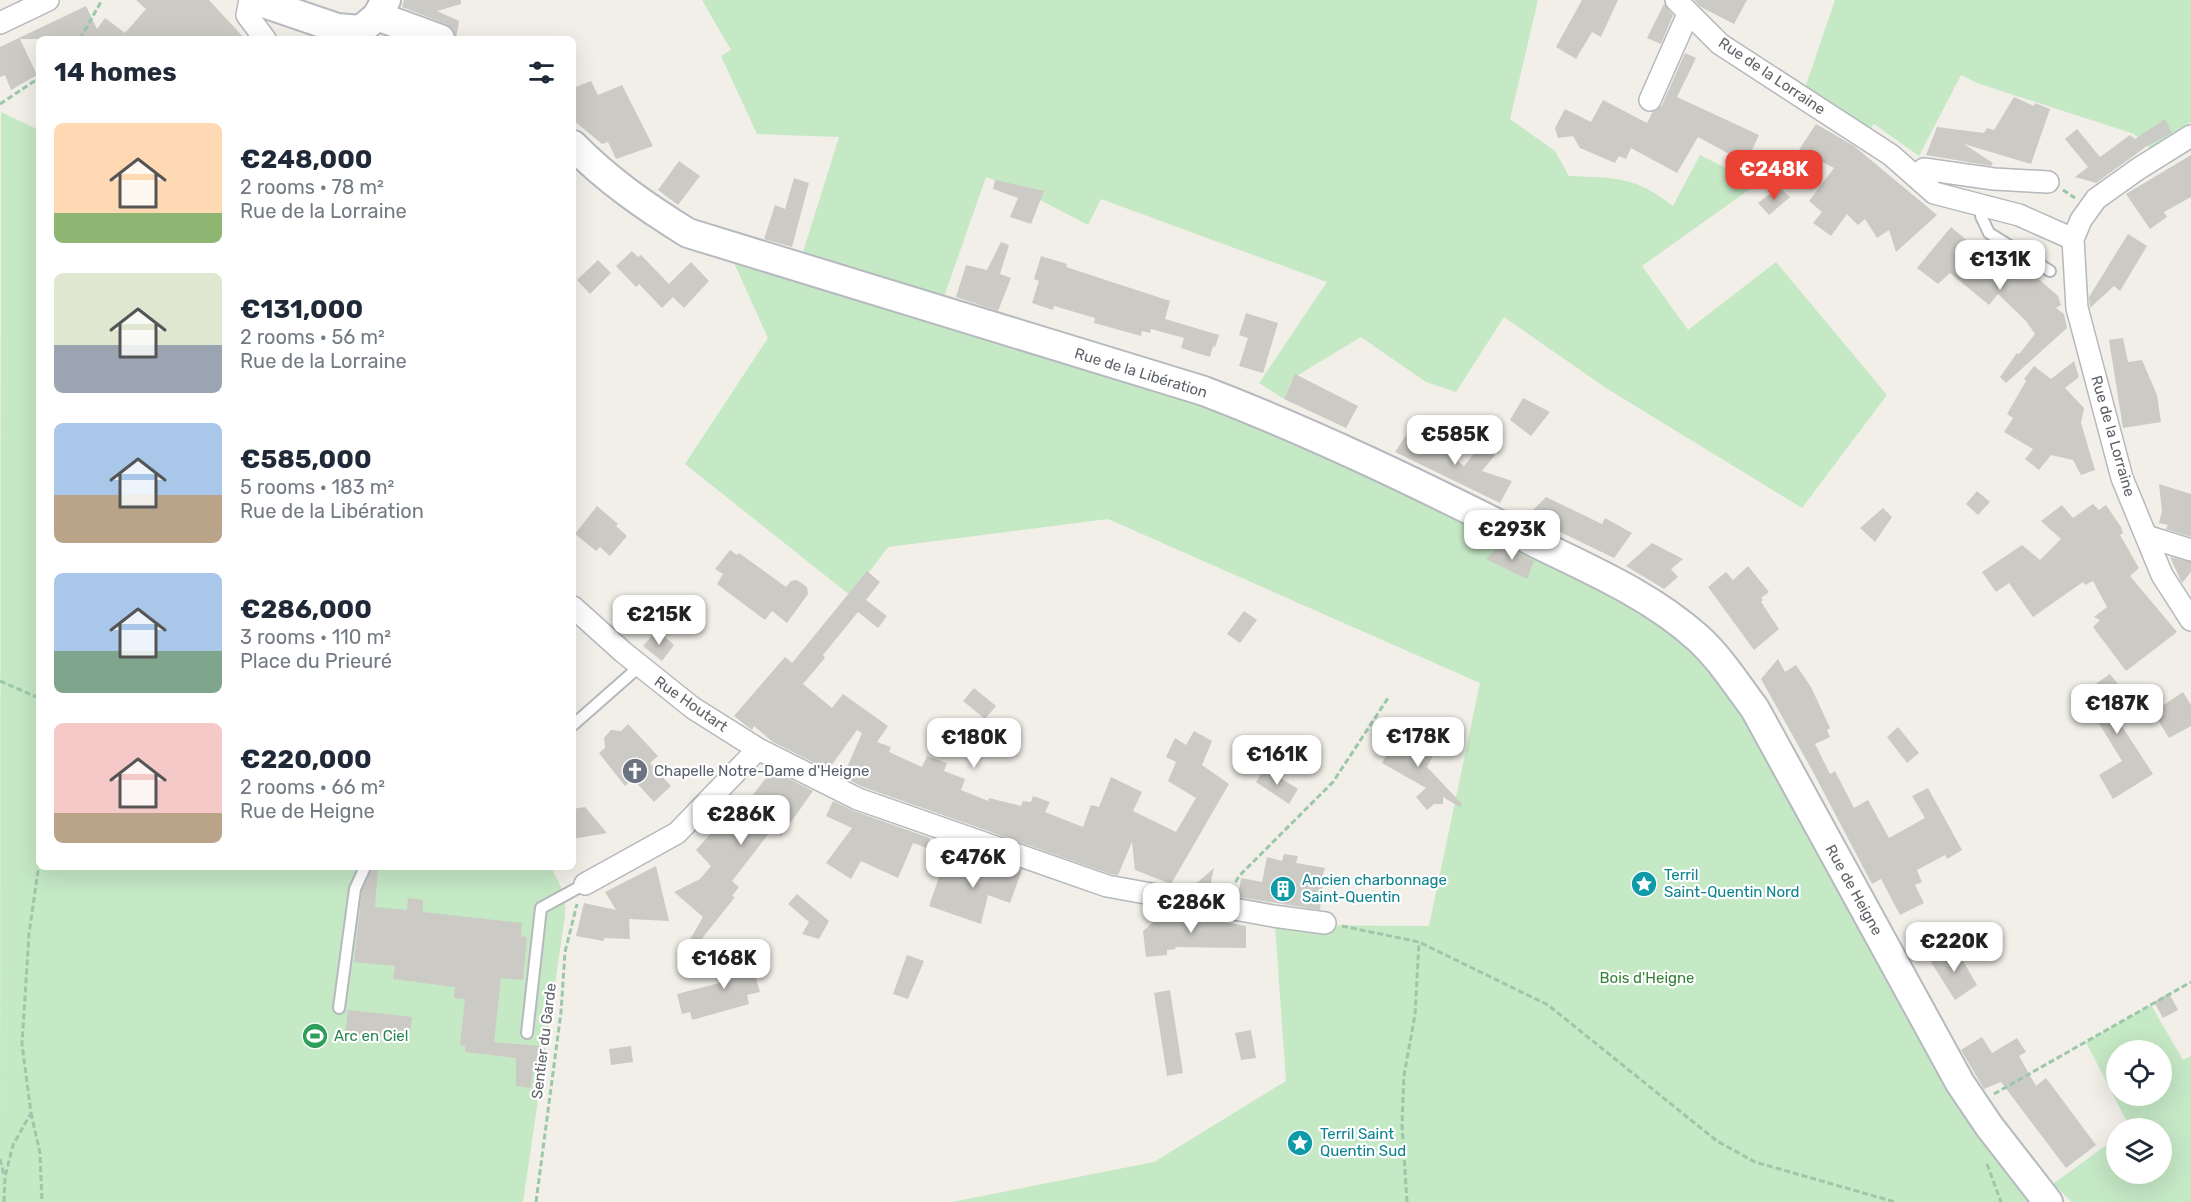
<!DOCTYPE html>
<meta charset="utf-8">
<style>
body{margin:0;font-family:Rubik,sans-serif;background:#f2f2f3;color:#1f2937;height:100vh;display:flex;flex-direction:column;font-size:22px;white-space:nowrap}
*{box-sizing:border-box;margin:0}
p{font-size:20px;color:#747a83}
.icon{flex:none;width:33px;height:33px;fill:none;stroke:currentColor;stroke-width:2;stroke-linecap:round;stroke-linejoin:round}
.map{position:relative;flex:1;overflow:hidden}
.details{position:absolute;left:36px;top:36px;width:540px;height:834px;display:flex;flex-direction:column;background:#fff;border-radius:9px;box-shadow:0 6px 24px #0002}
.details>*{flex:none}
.buttons{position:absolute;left:2106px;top:1040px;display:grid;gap:12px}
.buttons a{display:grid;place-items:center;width:66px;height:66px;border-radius:50%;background:#fff;box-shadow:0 6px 24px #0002;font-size:30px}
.price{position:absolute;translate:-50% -51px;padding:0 14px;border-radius:12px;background:#fff;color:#222;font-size:20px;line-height:39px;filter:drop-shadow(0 2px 3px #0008)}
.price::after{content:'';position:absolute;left:50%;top:36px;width:18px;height:14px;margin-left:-9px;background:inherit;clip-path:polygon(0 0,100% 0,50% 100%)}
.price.current{background:#ea4335;color:#fff}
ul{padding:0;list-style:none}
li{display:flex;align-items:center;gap:18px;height:150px;padding:0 18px}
li span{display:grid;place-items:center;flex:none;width:168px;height:120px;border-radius:9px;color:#555}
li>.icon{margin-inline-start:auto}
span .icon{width:72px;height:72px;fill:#fffc;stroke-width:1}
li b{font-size:26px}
h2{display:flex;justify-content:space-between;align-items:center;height:72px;padding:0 18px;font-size:26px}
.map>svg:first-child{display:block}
</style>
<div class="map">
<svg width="2191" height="1202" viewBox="0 0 2191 1202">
<rect width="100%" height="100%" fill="#f1efe8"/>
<path fill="#c5e8c5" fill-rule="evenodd" d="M702,0H1538L1510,119L1555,151L1569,176C1615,178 1635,176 1673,206L1700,155L1757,184L1642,266L1688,330L1776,262L1887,395L1802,508L1606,388L1504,317L1456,392L1426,382L1361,337L1293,378L1284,399L1259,383L1327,282L1101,199L1088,225L1021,190L986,177L939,311L1204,391L1699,639L2048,1202H952L1154,1162L1286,1081L1275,925L1429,926L1480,683L1108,519L888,547L851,596L685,464L768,338L726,245L798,268L839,137L757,134L721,56L731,50Z
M1835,0H2191V122L2150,148L2134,134L1977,83L1961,75L1919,156L1874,124L1864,137L1802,97Z
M1,112L39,130V867H551L565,895V916L523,1202H0Z
M2151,1005L2183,1060L2191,1056V1202H2072L2053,1184L2116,1138V1173H2162V1128H2130L2086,1042ZM2116,1050H2162V1095H2116Z"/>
<path fill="#cccac5" d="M136,0H209L245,39H20L37,75L11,90L5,75L0,77V47L86,6L97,29L105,18L125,33L146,9Z
M404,0H461V4L437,11L459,21L456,39L453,29L446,24L402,7Z
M1582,0H1618L1601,37L1592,32L1576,59L1556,47Z
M1694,0H1747L1734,24L1701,7Z
M1664,4L1673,15L1661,44L1647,38Z
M1685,53L1696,58L1677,97L1759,135L1746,163L1698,137L1677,173L1631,148L1626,159L1619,156L1615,163L1580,148L1573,136L1558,138L1555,128L1565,109L1591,122L1603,100L1647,123L1652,113L1662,105Z
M591,81L598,95L622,85L653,146L616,159L608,142L602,144L573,120V88Z
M2014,97L2034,106L2035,103L2050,109L2031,164L1964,144L1993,163L1991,166L1926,155L1937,127L1984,133L1987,128L1994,130Z
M2165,119L2172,133L2147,146L2096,183L2075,177L2088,167L2065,139L2077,129L2100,157L2130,135L2135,139Z
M1816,124L1854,146L1937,215L1896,252L1889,230L1877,238L1865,219L1858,225L1847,214L1831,236L1813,223L1822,212L1809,201L1834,168L1799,150Z
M2191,155V197L2164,212L2167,217L2150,229L2126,194Z
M679,161L700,176L678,205L658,190Z
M794,178L809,183L792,247L764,239L775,205L785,209Z
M995,180L1044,191L1031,224L1010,217L1018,198L993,189Z
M1779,187L1790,197L1769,215L1758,203Z
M1951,227L1998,266L2008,254L2011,255L2058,296L2061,305L2056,308L2064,314L2067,328L2006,383L2000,377L2017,353L2019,354L2035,334L2026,321L1998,294L1989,305L1950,273L1938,284L1917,268Z
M2128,234L2147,246L2120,291L2114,286L2090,308L2089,297Z
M1001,242L1009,245L1000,274L1011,278L998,311L956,297L966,265L987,270Z
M632,251L638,257L641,255L669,284L691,262L709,281L684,308L673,297L662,308L639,284L636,287L616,266Z
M1041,256L1067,264L1066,267L1170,301L1165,319L1219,335L1215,347L1213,346L1210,357L1181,348L1184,338L1151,329L1150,333L1142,331L1141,336L1094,323L1095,318L1054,306L1053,310L1032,303L1039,281L1034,279Z
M598,260L611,273L590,294L577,280Z
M1246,313L1278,323L1263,373L1239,366L1248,338L1239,335Z
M2123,338L2128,362L2142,360L2157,395L2161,422L2123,428L2109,340Z
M2074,361L2079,377L2065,388L2084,408L2081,423L2095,470L2081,475L2073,460L2051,455L2039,470L2025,459L2033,449L2004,432L2013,418L2007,414L2026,381L2024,379L2034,366L2051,379Z
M1295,374L1358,406L1346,428L1284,399Z
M1523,398L1550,412L1531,436L1510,420Z
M1411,428L1464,466L1480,446L1495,455L1482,471L1512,481L1500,503L1395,452Z
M2159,484L2191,494V537L2166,529L2168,525L2159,523L2162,511Z
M1977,491L1990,502L1978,515L1966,504Z
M1546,497L1602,524L1605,518L1632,533L1614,558L1527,516Z
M2093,504L2099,510L2106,505L2121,527L2123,533L2120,535L2139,568L2130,576L2177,632L2126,671L2093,627L2100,620L2094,617L2107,607L2093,581L2085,585L2083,582L2033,617L2009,583L1996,592L1982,572L2022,545L2040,560L2061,539L2041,521L2062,505L2073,518Z
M597,506L618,524L616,526L627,536L610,556L600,547L596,551L575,534Z
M1883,508L1892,517L1875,542L1860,528Z
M1652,543L1683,559L1671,569L1678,577L1664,589L1626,566Z
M1501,544L1534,561L1527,579L1486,559Z
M730,550L737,555L739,553L786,587L791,581L797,580L807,587L808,594L787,623L772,611L765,620L717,584L723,574L715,569Z
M2170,557L2191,562V572L2182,583Z
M1748,566L1769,592L1761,598L1763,600L1761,602L1779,629L1754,650L1708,587L1726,572L1733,580Z
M867,571L880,582L866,600L887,616L878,628L858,612L823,655L825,658L803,684L832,708L843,694L888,726L877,742L891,747L889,752L922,767L927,756L947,763L944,771L965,779L961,790L988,801L989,798L1021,806L1023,801L1031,802L1033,796L1050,802L1045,812L1083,827L1091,805L1099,807L1111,777L1142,792L1133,811L1176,832L1196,798L1168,781L1176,762L1166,757L1175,738L1186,745L1194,731L1212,741L1202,765L1229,784L1171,884L1135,870L1132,842L1118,875L1110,874L863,787L843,777L862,733L857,730L828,770L773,742L754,726L752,730L734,716L785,657L792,663Z
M1244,611L1257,620L1240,643L1227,634Z
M657,630L674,645L662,661L643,646Z
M1778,659L1785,672L1796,665L1811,687L1830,728L1827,730L1830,737L1815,744L1830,774L1835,771L1854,808L1868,800L1889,838L1925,818L1912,796L1928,788L1962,850L1947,859L1945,855L1917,870L1922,882L1915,885L1924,903L1900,915L1881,879L1872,884L1812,770L1761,679Z
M2110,674L2137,708L2118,720L2153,774L2113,799L2099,775L2122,761L2081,694Z
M974,688L996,706L985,719L963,701Z
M2183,692L2191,705V726L2169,738L2153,712Z
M628,724L658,756L650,763L671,786L654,802L633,779L625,786L599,753L605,748L604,738L611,730L621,731Z
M1898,727L1919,753L1907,763L1887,737Z
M1402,728L1438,747L1427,767L1462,804L1460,807L1443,797V804H1434L1427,810L1416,797L1426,788L1382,763Z
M1265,768L1298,789L1289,804L1256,782Z
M772,770L813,791L781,836L773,828L732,881L739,887L732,896L735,897L696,946L689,941L703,917L674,892L700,879L711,866L696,850L714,830L718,833L747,798L749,800Z
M833,801L854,811L930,838L927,848L913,843L898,878L861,861L851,879L826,863L852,828L826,816Z
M585,807L607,833L573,839V809Z
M1284,854L1298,856L1296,863L1325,868L1320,883H1323L1320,910L1238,897L1241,878L1262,882L1267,857L1282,861Z
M991,859L1022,870L1010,903L988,895L981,924L929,906L945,860L986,874Z
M656,866L669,921L629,919L630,939L604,938V941L576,936L584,903L616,910L605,892Z
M372,867H378L375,907L407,910L408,898L423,900V912L522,923L521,936L527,937L523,980L501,978L494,1042L539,1046L537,1070H533L531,1088L516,1086V1058L465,1052V1046L460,1045L465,999L454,998L455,987L393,979L395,966L354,962L362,891Z
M1214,868L1209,891L1191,888Z
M797,894L829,921L819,939L802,934L809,922L788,904Z
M1166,911L1246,926V948L1175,947L1176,949L1167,950V955L1146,957L1143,931Z
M1955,947L1977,985L1955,1000L1931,962Z
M758,953L764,972L755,975L760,992L747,995L749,1004L692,1020L690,1012L682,1014L677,994L731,980L726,963Z
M907,955L924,961L908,999L893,994Z
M1170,990L1183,1073L1167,1076L1154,993Z
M2169,993L2178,1010L2163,1018L2154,1002Z
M348,1010L412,1017L409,1041L345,1034Z
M1251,1030L1256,1058L1241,1060L1235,1033Z
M1982,1037L1992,1053L2017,1038L2026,1052L2019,1056L2036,1086L2046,1078L2096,1145L2066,1168L2001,1082L1984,1089L1961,1050Z
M631,1046L633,1062L611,1065L609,1049Z"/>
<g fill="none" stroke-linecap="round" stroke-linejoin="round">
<g stroke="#b5b8bc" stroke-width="14">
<path id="lane" d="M1984,206L1981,216L1989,233L2050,271
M573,725L640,666
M339,1008L355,889L365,867
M527,1033L541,908L585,884"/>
</g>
<g stroke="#b5b8bc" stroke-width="24">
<path id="street" d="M250,0L247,15L265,39
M1676,0L1720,44L1891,155L1934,193L2019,215L2073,239
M0,23L48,0
M1650,100L1688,14
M2191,136L2138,169L2096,199L2081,220L2073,239L2077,308L2122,478L2162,575L2191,620
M1917,177L1924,169L1994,179L2048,182
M2146,536L2191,550
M573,607L623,652L693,708L758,749L858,799L1107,886L1273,916L1325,923
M585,884L677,833L758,749"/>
</g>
<g stroke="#b6babf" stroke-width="32">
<path id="secondary" d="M255,0L337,28L361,30L377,16L386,0
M377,16L440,39
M573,145C607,180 646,207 688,233L1204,391C1316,434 1423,486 1530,540C1588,569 1649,594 1698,638C1720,658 1737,685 1755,709L1960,1083L1989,1126L2048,1202"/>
</g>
<path stroke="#9cc7a9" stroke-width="3" stroke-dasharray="6 3" stroke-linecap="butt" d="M80,39L102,0
M0,104L39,78
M2063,190L2075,198
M0,681L39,698
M1231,890L1239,876L1333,782L1388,698
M1342,926L1419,942L1548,1005L1717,1141L1755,1162L1895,1202
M1994,1094L2191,982
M31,1113L40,1153L42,1202
M0,1159L4,1175
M1987,1164L2001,1202
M4,1202L5,1177L13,1145L31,1113L22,1044L29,934L39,864
M536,1202L561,1012L565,952L577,904
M1407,1202L1402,1125L1404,1075L1415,1015L1419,942"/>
<use href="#lane" stroke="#fff" stroke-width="10"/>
<use href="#street" stroke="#fff" stroke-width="21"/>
<use href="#secondary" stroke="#fff" stroke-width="28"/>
</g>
<defs>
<g id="church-disc" transform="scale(1.35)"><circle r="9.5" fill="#6b7280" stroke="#fff"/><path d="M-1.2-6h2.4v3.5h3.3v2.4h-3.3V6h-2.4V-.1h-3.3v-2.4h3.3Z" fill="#fff"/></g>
<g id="sight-disc" transform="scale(1.35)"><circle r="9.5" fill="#0f9aa8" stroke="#fff"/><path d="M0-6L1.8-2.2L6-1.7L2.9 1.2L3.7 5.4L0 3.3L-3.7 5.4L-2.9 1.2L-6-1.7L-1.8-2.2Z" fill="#fff"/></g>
<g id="building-disc" transform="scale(1.35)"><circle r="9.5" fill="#0f9aa8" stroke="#fff"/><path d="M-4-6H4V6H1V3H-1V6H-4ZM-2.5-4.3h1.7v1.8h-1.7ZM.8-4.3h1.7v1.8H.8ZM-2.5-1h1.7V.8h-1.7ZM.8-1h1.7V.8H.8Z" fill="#fff"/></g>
<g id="stadium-disc" transform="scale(1.35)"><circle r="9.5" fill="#2e9e5b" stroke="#fff"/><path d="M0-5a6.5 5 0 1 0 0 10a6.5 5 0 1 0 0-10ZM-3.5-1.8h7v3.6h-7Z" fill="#fff"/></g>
</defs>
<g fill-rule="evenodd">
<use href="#church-disc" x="635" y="771"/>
<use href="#sight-disc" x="1644" y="884"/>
<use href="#building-disc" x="1283" y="889"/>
<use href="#stadium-disc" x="315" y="1036"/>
<use href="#sight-disc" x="1300" y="1143"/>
</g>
<g text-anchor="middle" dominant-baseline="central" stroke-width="4.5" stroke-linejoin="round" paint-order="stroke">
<g font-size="15" fill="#5f6368" stroke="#fff">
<text transform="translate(1772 76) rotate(34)">Rue de la Lorraine</text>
<text transform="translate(1141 373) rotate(17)">Rue de la Libération</text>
<text transform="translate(2113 436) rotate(74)">Rue de la Lorraine</text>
<text transform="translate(691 704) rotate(35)">Rue Houtart</text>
<text transform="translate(1854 890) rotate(61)">Rue de Heigne</text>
<text transform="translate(544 1041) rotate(-83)">Sentier du Garde</text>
</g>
<g font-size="15" fill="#5b616d" stroke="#fff" text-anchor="start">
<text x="654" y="771">Chapelle Notre-Dame d'Heigne</text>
</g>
<g font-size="15" fill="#0d838f" stroke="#fff" text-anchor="start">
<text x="1664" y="875">Terril<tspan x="1664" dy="17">Saint-Quentin Nord</tspan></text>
<text x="1302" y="880">Ancien charbonnage<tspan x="1302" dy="17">Saint-Quentin</tspan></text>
<text x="1320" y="1134">Terril Saint<tspan x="1320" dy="17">Quentin Sud</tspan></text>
</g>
<g font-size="15" fill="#348238" stroke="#fff">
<text x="1647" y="978">Bois d'Heigne</text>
</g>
<g font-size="15" fill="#27864d" stroke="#fff" text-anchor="start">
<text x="334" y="1036">Arc en Ciel</text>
</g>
</g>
</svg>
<div class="buttons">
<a><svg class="icon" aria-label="locate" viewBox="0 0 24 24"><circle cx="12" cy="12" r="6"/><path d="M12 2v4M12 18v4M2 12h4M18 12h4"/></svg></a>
<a><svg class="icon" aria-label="layers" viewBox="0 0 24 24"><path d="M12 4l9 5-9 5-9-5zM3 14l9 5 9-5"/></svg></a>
</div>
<b class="price current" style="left:1774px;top:201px">€248K</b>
<b class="price" style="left:2000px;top:291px">€131K</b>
<b class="price" style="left:1455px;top:466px">€585K</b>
<b class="price" style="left:1512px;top:561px">€293K</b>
<b class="price" style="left:659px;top:646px">€215K</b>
<b class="price" style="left:2117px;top:735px">€187K</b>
<b class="price" style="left:1418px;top:768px">€178K</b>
<b class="price" style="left:974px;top:769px">€180K</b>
<b class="price" style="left:1277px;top:786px">€161K</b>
<b class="price" style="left:741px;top:846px">€286K</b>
<b class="price" style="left:973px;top:889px">€476K</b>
<b class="price" style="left:1191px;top:934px">€286K</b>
<b class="price" style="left:1954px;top:973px">€220K</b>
<b class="price" style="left:724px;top:990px">€168K</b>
<section class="details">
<h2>14 homes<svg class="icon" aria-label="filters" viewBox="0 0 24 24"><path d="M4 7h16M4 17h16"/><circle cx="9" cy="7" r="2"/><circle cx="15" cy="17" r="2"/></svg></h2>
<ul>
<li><span style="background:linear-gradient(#ffd9b3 75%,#8fb573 0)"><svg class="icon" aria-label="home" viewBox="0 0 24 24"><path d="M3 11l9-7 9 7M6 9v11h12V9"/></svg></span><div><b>€248,000</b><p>2 rooms · 78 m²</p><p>Rue de la Lorraine</p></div></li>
<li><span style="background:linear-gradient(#dfe7d0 60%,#9aa5b1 0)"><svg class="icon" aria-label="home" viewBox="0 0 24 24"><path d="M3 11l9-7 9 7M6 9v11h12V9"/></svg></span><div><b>€131,000</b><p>2 rooms · 56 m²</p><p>Rue de la Lorraine</p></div></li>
<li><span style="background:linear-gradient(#a9c7e8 60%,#b9a48a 0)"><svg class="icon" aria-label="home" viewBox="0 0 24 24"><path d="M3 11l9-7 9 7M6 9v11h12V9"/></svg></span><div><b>€585,000</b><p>5 rooms · 183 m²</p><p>Rue de la Libération</p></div></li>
<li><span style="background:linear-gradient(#a9c7e8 65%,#7fa58c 0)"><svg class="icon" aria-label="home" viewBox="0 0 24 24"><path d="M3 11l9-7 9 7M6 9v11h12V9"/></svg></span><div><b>€286,000</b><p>3 rooms · 110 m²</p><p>Place du Prieuré</p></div></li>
<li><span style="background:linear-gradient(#f6c9c9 75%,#b9a48a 0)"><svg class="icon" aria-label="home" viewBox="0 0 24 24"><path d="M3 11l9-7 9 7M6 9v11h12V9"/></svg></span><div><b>€220,000</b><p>2 rooms · 66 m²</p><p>Rue de Heigne</p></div></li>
</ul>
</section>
</div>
